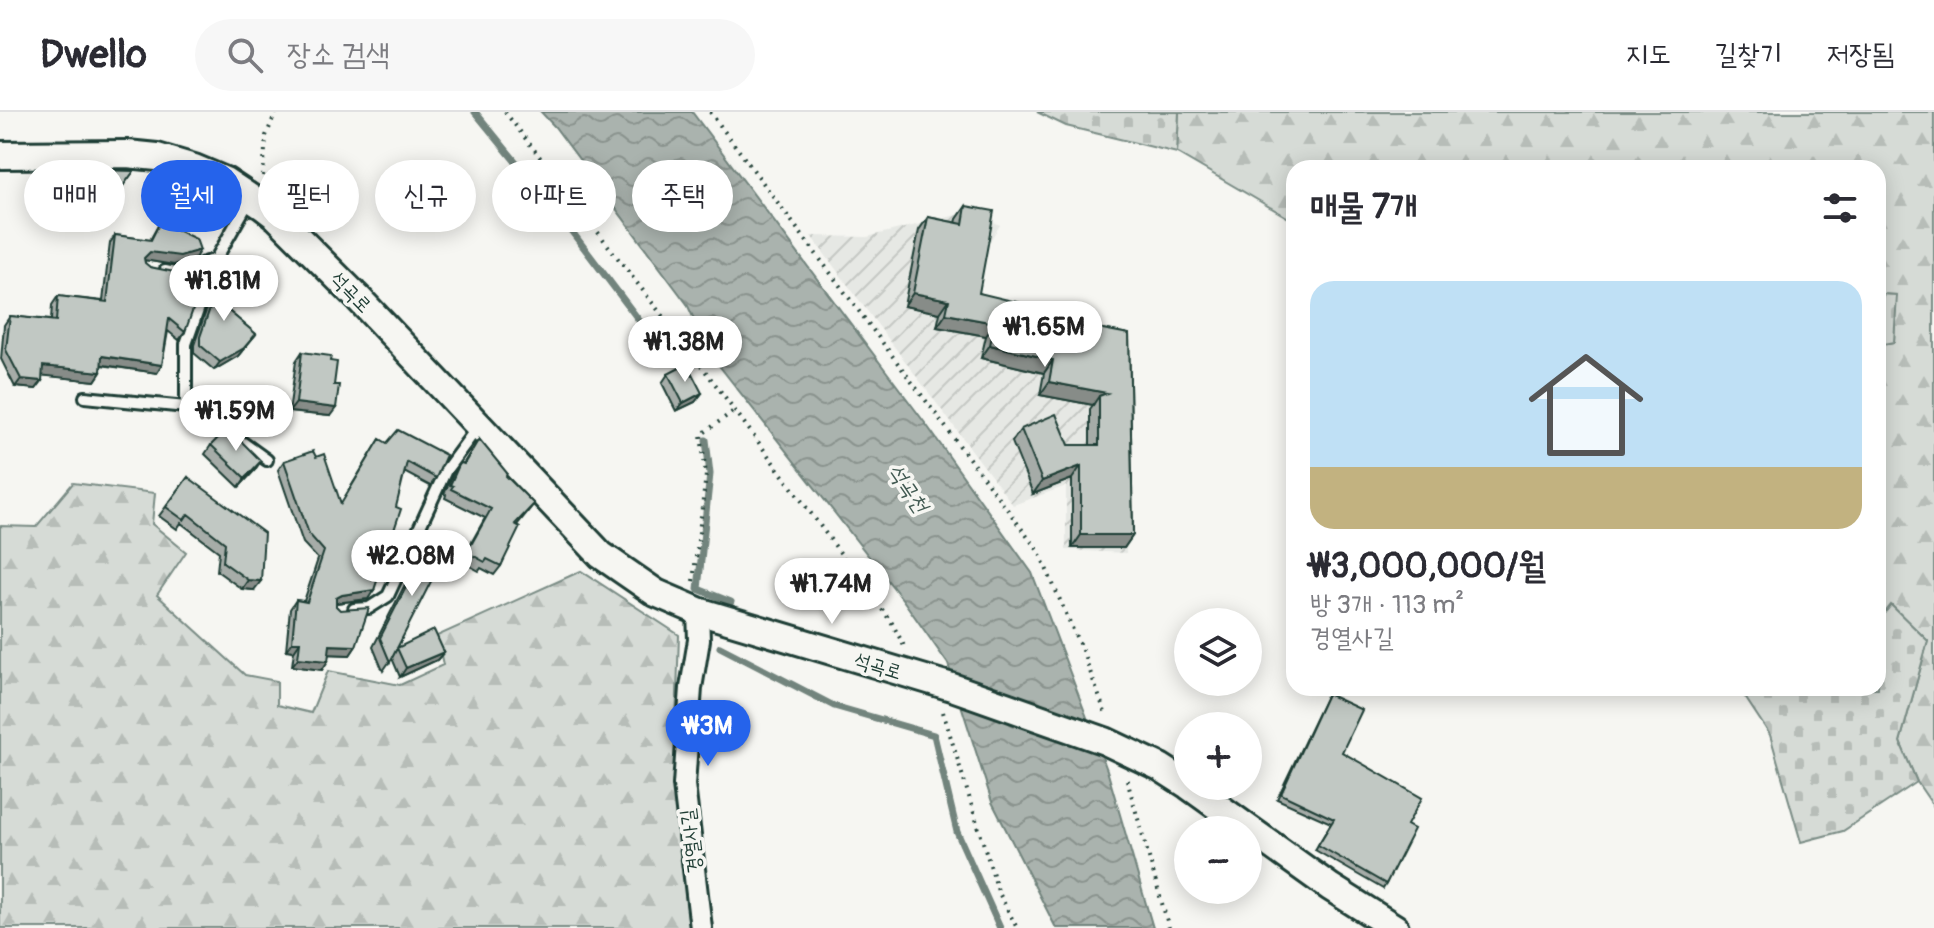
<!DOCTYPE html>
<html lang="ko">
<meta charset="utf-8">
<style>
body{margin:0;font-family:Pangolin,"Poor Story",sans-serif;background:#f7f7f7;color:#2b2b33;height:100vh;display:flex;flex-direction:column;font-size:30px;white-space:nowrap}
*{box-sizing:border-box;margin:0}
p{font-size:26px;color:#7c7c81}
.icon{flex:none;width:44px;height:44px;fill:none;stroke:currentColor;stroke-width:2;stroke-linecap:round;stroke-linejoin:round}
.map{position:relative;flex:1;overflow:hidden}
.sheet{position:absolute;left:1286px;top:48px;width:600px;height:536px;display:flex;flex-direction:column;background:#fff;border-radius:24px;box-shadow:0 4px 20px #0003}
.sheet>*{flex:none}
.top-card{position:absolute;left:24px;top:48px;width:760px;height:72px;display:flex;gap:16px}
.tools{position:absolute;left:1174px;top:496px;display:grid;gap:16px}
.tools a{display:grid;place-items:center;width:88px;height:88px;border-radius:50%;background:#fff;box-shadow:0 4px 20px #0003;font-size:40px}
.price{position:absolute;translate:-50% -68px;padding:0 18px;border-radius:28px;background:#fff;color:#222;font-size:26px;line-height:52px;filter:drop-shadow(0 2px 4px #0008)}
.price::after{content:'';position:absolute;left:50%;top:48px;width:24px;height:18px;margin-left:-12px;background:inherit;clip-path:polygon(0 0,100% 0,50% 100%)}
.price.selected{background:#2563eb;color:#fff}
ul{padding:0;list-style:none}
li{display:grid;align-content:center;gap:16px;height:424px;padding:0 24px}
li span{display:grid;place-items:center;height:248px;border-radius:24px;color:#555}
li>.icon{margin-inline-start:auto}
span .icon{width:144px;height:144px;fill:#fffc;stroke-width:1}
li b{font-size:34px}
h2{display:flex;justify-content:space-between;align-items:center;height:96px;padding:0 24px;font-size:34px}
.chip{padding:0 28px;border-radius:36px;background:#fff;box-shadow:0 4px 20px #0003;font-size:28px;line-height:72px}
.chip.selected{background:#2563eb;color:#fff}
header{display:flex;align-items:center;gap:48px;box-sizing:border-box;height:112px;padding:0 40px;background:#fff;border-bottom:2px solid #e1e1e2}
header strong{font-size:38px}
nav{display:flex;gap:44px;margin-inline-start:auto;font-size:28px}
.search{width:560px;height:72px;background:#f7f7f7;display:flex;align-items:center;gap:20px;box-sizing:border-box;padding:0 28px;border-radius:44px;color:#7c7c81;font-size:30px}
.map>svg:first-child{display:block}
</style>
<header>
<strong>Dwello</strong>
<div class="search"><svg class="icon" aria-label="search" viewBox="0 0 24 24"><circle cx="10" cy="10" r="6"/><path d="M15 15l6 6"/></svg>장소 검색</div>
<nav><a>지도</a><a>길찾기</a><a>저장됨</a></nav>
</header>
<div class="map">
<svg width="1934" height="816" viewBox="0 0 1934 816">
<defs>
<pattern id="industrial-furrows" width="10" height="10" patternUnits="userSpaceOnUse" patternTransform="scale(2)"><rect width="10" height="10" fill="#e6e8e4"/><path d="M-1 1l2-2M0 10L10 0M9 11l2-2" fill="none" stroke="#c5c8c4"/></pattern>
<pattern id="forest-firs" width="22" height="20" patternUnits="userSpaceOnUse" patternTransform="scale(2)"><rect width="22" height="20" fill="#d6dbd6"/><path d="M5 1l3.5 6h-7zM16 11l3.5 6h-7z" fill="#b7bdb8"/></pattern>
<pattern id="cemetery-stones" width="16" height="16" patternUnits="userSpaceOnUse" patternTransform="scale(2)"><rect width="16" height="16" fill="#d6dbd6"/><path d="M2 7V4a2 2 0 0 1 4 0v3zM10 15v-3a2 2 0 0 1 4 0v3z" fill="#b7bdb8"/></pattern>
<pattern id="water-waves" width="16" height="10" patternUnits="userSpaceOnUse" patternTransform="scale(2)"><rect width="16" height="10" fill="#aab3ae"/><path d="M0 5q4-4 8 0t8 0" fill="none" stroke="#8a938e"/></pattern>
</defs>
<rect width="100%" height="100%" fill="#f6f6f2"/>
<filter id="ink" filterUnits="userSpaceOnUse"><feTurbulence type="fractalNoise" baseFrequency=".0125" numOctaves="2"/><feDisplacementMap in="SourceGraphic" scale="16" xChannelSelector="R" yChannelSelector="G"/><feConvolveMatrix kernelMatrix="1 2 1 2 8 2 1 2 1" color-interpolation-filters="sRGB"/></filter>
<g filter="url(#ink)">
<path fill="url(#industrial-furrows)" d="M957,103L988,107L1000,113L981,143L976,190L1038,202L1123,229L1128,351L1126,441L1066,438V374L1013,393L811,124L867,125Z"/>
<path fill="url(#forest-firs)" stroke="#7a8c85" stroke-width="2" d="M1179,0H1934V695L1917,670L1900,630L1928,529L1892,494L1878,509V233L1894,230L1896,183L1878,182V56H1294V111L1292,108L1177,41Z
M73,371L155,381L152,412L186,440L157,483L245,563L277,569V593L311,601L328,559L400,573L443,553L437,524L581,459L679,523L674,669L689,816H0V414L36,415Z"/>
<path fill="url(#cemetery-stones)" stroke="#7a8c85" stroke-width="2" d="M1037,0H1179L1177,41L1066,14Z
M1878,182L1897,183L1894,230L1878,233Z
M1891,493L1928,529L1900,630L1917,670L1843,719L1801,730L1770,623L1739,576H1878V509Z"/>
<path fill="url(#water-waves)" stroke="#72847d" stroke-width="2" d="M541,0H692L928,315L1032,461L1107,658L1153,816H1056L992,690L948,552L903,488L710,242L687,192L555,15Z"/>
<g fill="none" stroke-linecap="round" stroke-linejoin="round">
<path stroke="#72847d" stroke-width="7" d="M475,0L560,104L657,232
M706,328L710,362L698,477L731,490
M720,535L834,594L934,623L957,720L1000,816"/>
<g stroke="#1f3d34" stroke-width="16">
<path id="service" d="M165,159L175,161L216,147
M85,285L186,295L228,320L267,348
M186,295V232L216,147L250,87
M354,497L369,496L388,484L446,358L477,316"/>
</g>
<g stroke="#1f3d34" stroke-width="26">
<path id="minor" d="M698,499L699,528L691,576L684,673L701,816"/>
</g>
<g stroke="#1f3d34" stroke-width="32">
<path id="tertiary" d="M0,43L127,42L157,45L194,56L225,69L264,95L277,105L359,187L601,443L656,481L698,499L952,575L1105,629L1160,655L1188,673
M1189,674L1330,775L1395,816"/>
</g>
<path stroke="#1f3d34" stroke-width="4" stroke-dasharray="2 6" stroke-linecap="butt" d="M505,0L719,277L892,511L904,534
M710,0L1039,440L1084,543L1106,603
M263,64L266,24L276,0
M693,469L706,363L701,323L735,298
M943,600L998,779L1017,816
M1127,668L1169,816"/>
<use href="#service" stroke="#f6f6f2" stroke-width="10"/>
<use href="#minor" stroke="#f6f6f2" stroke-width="20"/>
<use href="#tertiary" stroke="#f6f6f2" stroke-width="26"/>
</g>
<path fill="#a6aca8" stroke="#1f3d34" stroke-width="2" d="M69,85L90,118L60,110L63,94Z
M966,94L979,181L1044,206L1129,222L1133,423L1124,436H1072V367L1033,382L1012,330L1021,317L1069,333H1090V297L1093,293L1040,283L1044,261L981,246L986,224L937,215L940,201L904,194L919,118L928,105L956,111L957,107Z
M160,110L195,146L174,153L144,148L145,151L185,220L179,228L168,219L162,253L157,261L101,253V260L95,269L42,263V269L36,277L15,275L1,247L4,213L10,204L51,208L52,193L58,184L103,189L110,131L115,123L150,128Z
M224,156L225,196L256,222L238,244L214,258L194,241V233L218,165Z
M302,240L330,304L289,300L296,249Z
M668,262L702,281L695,290L676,299L662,271Z
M380,327L436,366L430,374L404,360L368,487L336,491V494L356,534L350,543L329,542L322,558L292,554L294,539L286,538L290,497L296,488L304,489L318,447L303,431L278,358L284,349L316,345L341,391Z
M479,327L506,364L534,392L517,413L501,454L494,463L481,456L479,459L461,449L485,406L445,386L446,383L444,382L453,362L461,351L463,352Z
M211,333L255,358L239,375L205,342Z
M188,365L254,478L242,477L217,459L219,440L181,411L177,417L159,404Z
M430,428L397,536L444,540L437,548L400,565L392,546L383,559L373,535L423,437Z
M1327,582L1342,640L1407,713L1386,772L1383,777L1315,738L1331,711L1277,687Z"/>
<path fill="#878c88" stroke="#1f3d34" stroke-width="2" d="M134,59L90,118L60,110L66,101Z
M200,138L195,146L174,153L144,148V146L150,140Z
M913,181L949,188L940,201L904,194Z
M946,202L995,211L986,224L937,215Z
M256,222L238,244L214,258L220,250Z
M990,233L1053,248L1044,261L981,246Z
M102,244L162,253L157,261L97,252Z
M43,254L101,260L95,269L38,263Z
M21,267L42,269L36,277L15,275Z
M1049,270L1107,281L1099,284L1093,293L1040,283Z
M702,281L695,290L676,299L683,291Z
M296,291L336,296L330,304L289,300Z
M261,349L255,358L239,375L245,366Z
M1081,354L1072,367L1033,382L1042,369Z
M1081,423H1133L1124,436H1072Z
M248,468L261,469L254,478L242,477Z
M374,478L368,487L335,491L336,486L342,483Z
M292,530H300L294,539L286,538Z
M330,533L356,534L350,543L324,542Z
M444,540L437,548L400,565L406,556Z
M298,546L328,549L322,558L292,554Z"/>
<path fill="#c1c8c3" stroke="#1f3d34" stroke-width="2" d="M92,54L98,58L134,59L96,110L66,101L69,85Z
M966,94L994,99L979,181L1046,197L1044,206L1129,222L1133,423H1081V354L1042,369L1021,317L1056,302L1069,333H1099V284L1107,281L1049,270L1053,248L990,233L995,211L946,202L949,188L913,181L928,105L963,112Z
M160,110L196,127L200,138L180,144L150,140L144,146L145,151L150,155L179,161L209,152L185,220L169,207L162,253L102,244L101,260L43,254L42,269L21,267L6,238L10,204L56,209L58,184L107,190L115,123L151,128Z
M224,156L239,162L225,196L256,222L244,236L220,250L200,233V225Z
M302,240L331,244L330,249L337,250L334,273H339L336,296L296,291Z
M687,252L702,281L683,291L668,262Z
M228,316L261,349L245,366L211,333Z
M398,318L446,343L436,366L407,350L396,395L401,397L374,478L342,483L336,486V494L340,498L369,496L356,534L330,533L328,549L298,546L300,530H292L296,488L307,490L324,439L309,422L284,349L313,339L316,345L324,342L341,392L380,327L387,331Z
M479,327L507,361L506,364L534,392L515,412L520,415L501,454L487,447L485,450L467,440L491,397L451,377L453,374L450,373L459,353L461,351L464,352Z
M188,365L264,421L261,469L248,468L223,450L225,431L188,402L184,408L166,395Z
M430,428L447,438L390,550L380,526Z
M434,518L444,540L406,556L397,536Z
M1327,582L1362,598L1342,640L1422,686L1407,713L1414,717L1386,772L1318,733L1334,707L1281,682Z"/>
</g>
<g text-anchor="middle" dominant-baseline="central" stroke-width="7" stroke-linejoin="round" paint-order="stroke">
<g font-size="20" fill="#1f3d34" stroke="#f6f6f2">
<text transform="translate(351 180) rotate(46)">석곡로</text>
<text transform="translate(878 554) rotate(17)">석곡로</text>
<text transform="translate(691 729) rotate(-97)">경열사길</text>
</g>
<g font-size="22" font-style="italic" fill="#425a52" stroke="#f6f6f2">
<text transform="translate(908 376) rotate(56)">석곡천</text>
</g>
</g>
</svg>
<div class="tools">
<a><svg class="icon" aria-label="layers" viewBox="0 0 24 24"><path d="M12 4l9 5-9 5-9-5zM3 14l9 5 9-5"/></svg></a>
<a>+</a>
<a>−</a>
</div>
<b class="price" style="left:224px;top:211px">₩1.81M</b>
<b class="price" style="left:1045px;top:257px">₩1.65M</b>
<b class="price" style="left:685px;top:272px">₩1.38M</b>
<b class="price" style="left:236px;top:341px">₩1.59M</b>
<b class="price" style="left:412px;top:486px">₩2.08M</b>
<b class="price" style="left:832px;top:514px">₩1.74M</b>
<b class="price selected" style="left:708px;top:656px">₩3M</b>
<div class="top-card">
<a class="chip">매매</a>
<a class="chip selected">월세</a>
<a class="chip">필터</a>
<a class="chip">신규</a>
<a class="chip">아파트</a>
<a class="chip">주택</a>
</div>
<section class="sheet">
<h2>매물 7개<svg class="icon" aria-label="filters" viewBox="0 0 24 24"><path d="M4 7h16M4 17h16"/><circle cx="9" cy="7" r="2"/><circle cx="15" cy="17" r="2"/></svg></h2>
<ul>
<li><span style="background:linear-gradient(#bfe0f5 75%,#c2b280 0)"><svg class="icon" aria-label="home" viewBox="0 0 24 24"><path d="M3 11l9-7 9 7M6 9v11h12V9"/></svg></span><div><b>₩3,000,000/월</b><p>방 3개 · 113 m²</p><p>경열사길</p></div></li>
</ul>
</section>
</div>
